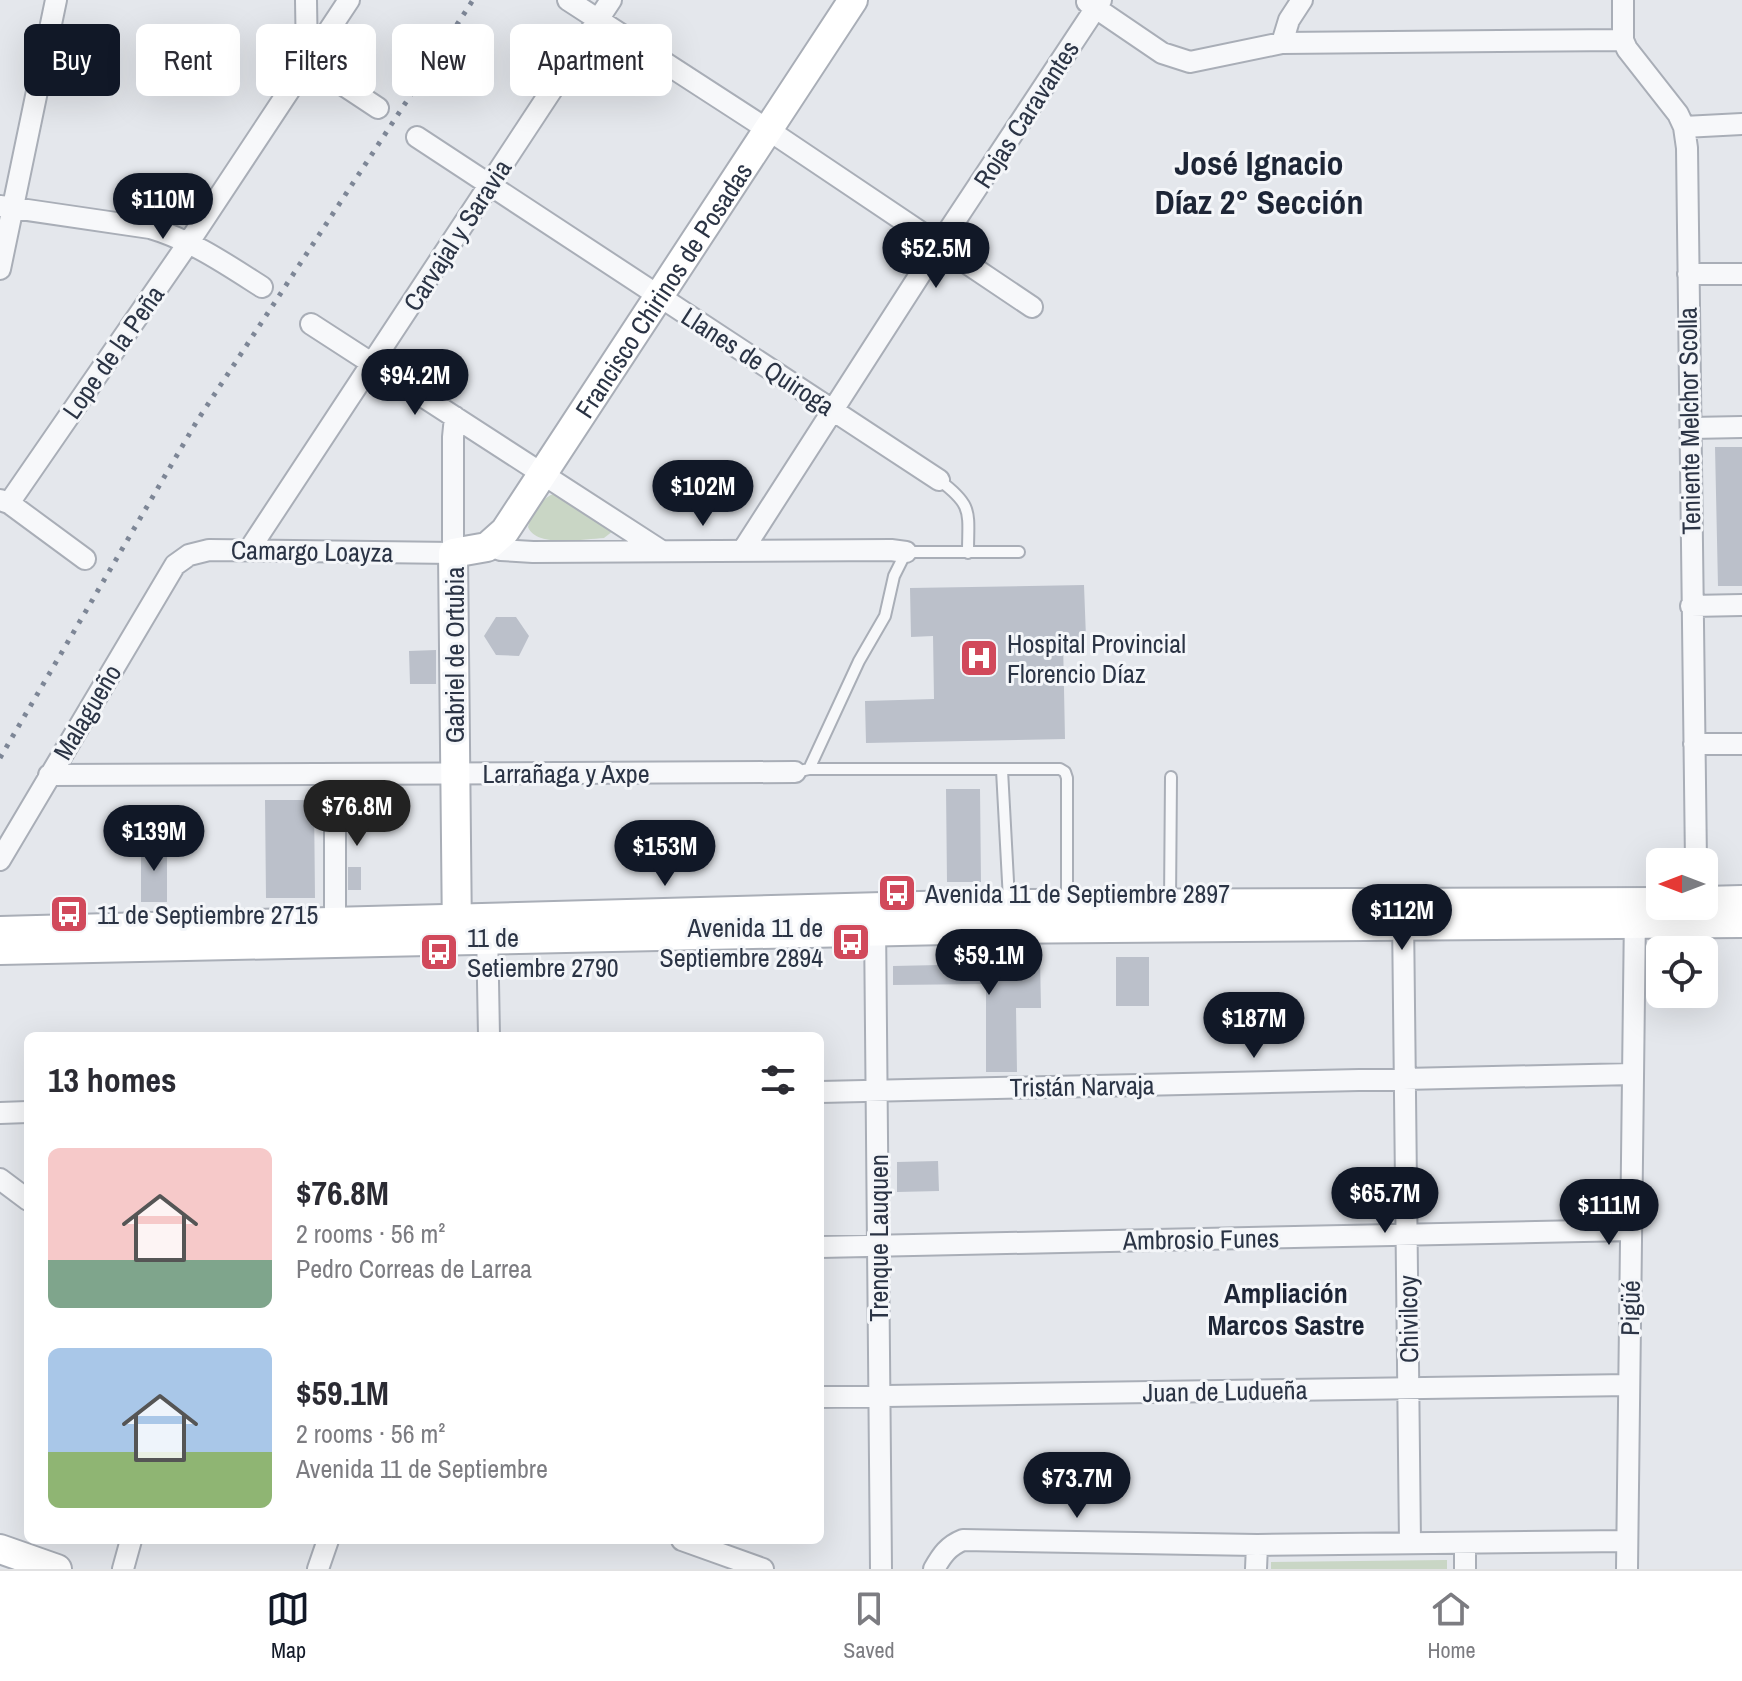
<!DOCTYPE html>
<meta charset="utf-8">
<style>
body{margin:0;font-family:"Archivo Narrow",sans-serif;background:#f2f2f3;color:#2b2b33;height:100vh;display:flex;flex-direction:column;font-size:30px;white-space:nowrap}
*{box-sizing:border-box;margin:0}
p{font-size:26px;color:#7c7c81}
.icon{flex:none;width:44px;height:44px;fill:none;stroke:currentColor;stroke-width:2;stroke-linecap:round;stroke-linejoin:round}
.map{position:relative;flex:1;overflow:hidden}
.panel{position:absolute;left:24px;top:1032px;width:800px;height:512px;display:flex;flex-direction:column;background:#fff;border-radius:12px;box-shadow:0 8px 32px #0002}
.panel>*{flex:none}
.guide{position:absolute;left:24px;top:24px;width:800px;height:72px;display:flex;gap:16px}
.needle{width:52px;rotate:270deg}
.tools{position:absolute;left:1646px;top:848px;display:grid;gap:16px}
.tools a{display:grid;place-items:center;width:72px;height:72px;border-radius:12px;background:#fff;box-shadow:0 8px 32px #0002;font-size:40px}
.price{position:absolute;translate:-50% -68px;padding:0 18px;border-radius:28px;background:#111827;color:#fff;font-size:26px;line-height:52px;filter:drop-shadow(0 2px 4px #0008)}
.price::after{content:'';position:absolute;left:50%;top:48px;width:24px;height:18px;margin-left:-12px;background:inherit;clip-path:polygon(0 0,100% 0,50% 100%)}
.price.current{background:#222;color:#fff}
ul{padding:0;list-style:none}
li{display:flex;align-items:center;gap:24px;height:200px;padding:0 24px}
li span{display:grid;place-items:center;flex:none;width:224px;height:160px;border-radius:12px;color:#555}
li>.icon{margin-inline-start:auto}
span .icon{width:96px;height:96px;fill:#fffc;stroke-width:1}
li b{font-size:34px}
h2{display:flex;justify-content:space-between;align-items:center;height:96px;padding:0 24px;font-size:34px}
.tag{padding:0 28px;border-radius:12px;background:#fff;box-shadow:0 8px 32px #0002;font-size:28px;line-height:72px}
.tag.current{background:#111827;color:#fff}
.menu{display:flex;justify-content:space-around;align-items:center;height:112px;border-top:2px solid #e1e1e2;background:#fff;font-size:22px;color:#7c7c81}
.menu a{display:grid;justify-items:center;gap:4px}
.menu .current{color:#111827}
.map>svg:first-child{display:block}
</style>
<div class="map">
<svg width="1742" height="1569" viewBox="0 0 1742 1569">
<rect width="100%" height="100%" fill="#e4e7ec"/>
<path fill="#c9d6c5" d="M556,493L613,531L604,538C584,539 536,548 528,527C531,514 543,496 556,493Z
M1447,1560V1569H1271V1562Z"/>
<path fill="#bbc0ca" d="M1715,447H1742V586H1718Z
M1084,585L1086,638L1063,639L1065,739L866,743L865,701L934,699L933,636L911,637L910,588Z
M496,617H516L529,636L519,656L496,655L484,636Z
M436,650V684H410L409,651Z
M946,789H980L981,882H947Z
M265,800H314L315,898H266Z
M141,844H167V902H141Z
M348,867H361V890H348Z
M1015,952V958H1040L1041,1008H1016L1017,1072H986V984L893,985V966L986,964V953Z
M1116,957H1149V1006H1116Z
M938,1161L939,1191L897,1192V1162Z"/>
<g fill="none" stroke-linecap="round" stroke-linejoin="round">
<g stroke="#a9aeb7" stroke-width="14">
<path id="lane" d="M939,480C974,506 968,512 968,553
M809,769L859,661L885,616L894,576L906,552H1019
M1002,770L1009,900
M795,772L809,769H1060L1065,772L1067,778V902
M1170,902L1171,777"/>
</g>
<g stroke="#a9aeb7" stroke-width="24">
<path id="street" d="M306,0L307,61L378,108
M568,0L767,129L1032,307
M1623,0V40L1627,49L1678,114L1684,127L1687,148L1696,862
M1087,2L1162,53L1190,62L1282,43L1623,40
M1282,43L1289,20L1302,0
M1684,127L1742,124
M417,137L939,480
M0,206L150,228C191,240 226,264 262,287
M0,269L56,0
M1688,274H1742
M311,324L660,550
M1691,428L1742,427
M0,500L9,503L85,559
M9,503L189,242L349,0
M489,546L501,550L533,552L891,550L906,552
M249,550L611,0
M743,550L939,245L1101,0
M1691,606L1742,605
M1694,744H1742
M335,774V922
M49,775L795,772
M0,860L175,565L189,555L209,550L453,553V437L455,417
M1403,915L1410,1543
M875,921L881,1569
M487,928L489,1036
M820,1092L1633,1074
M0,1113L28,1112
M0,1179L28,1200
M820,1247L1631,1230
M820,1397L1629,1385
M682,1540L763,1569
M123,1569L131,1540
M318,1569L328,1540
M934,1569C942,1555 948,1546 963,1540L1257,1545L1627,1541
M1256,1569L1257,1545
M1465,1569V1543
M1627,1569L1635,913"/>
</g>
<g stroke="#a9aeb7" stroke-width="32">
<g id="secondary">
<path d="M1704,901L1742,900"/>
<path d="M0,931L994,904L1660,902"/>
<path id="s1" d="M457,936L453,553L487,547L505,531L853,0"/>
<path d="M0,950L994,929L1742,923"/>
<path d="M0,1549L57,1569"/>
</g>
</g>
<use href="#lane" stroke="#f7f8fa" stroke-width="10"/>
<use href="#street" stroke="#f7f8fa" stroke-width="20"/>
<use href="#secondary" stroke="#fff" stroke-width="28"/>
<path stroke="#7d8696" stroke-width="5" stroke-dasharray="4 8" stroke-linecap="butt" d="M0,758L197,421L473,0"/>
</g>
<defs>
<g id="hospital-square" transform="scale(2)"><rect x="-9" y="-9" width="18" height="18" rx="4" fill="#d1495b" stroke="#f4f6f9"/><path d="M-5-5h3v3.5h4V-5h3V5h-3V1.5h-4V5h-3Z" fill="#fff"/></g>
<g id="bus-square" transform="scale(2)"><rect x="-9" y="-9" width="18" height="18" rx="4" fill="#d1495b" stroke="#f4f6f9"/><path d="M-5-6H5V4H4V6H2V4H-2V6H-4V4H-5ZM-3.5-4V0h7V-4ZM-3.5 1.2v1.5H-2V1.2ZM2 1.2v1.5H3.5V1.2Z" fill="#fff"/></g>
</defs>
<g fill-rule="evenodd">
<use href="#hospital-square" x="979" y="658"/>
<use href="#bus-square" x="897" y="893"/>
<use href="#bus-square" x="69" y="914"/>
<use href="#bus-square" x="851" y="942"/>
<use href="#bus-square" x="439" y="952"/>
</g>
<g text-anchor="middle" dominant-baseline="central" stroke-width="6" stroke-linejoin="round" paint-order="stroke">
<g font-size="26" fill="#2b3445" stroke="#f4f6f9">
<text transform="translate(1026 114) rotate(-57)">Rojas Caravantes</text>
<text transform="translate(457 235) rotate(-57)">Carvajal y Saravia</text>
<text stroke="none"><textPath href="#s1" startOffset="730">Francisco Chirinos de Posadas</textPath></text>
<text transform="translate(113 352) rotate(-55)">Lope de la Peña</text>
<text transform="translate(758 361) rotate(33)">Llanes de Quiroga</text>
<text transform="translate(1689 421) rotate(-91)">Teniente Melchor Scolla</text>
<text transform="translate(312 551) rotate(1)">Camargo Loayza</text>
<text transform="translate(454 655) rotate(-90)">Gabriel de Ortubia</text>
<text transform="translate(87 712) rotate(-59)">Malagueño</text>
<text x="566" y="773">Larrañaga y Axpe</text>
<text transform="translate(1082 1086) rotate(-1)">Tristán Narvaja</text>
<text transform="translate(878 1238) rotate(-90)">Trenque Lauquen</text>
<text transform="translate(1201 1239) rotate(-1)">Ambrosio Funes</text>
<text transform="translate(1630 1308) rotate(-89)">Pigüé</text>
<text transform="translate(1408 1319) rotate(-91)">Chivilcoy</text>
<text transform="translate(1225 1391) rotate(-1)">Juan de Ludueña</text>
</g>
<g font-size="26" fill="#2b3445" stroke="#f4f6f9" text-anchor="start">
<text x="1007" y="643">Hospital Provincial<tspan x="1007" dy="30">Florencio Díaz</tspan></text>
<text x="925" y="893">Avenida 11 de Septiembre 2897</text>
<text x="97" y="914">11 de Septiembre 2715</text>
<text x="823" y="927" text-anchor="end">Avenida 11 de<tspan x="823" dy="30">Septiembre 2894</tspan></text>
<text x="467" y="937">11 de<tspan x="467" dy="30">Setiembre 2790</tspan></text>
</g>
<g font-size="28" font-weight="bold" fill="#1d2536" stroke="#f4f6f9">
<text x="1286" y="1293">Ampliación<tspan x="1286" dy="32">Marcos Sastre</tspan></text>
</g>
<g font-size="34" font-weight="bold" fill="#1d2536" stroke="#f4f6f9">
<text x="1259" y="163">José Ignacio<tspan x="1259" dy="39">Díaz 2° Sección</tspan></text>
</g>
</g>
</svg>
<div class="tools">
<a><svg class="needle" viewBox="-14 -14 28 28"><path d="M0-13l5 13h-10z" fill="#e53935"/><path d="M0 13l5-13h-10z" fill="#7c7c81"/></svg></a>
<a><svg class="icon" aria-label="locate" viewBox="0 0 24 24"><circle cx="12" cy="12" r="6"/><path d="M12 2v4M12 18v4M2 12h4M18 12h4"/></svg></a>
</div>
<b class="price" style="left:163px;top:241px">$110M</b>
<b class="price" style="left:936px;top:290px">$52.5M</b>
<b class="price" style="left:415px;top:417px">$94.2M</b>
<b class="price" style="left:703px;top:528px">$102M</b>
<b class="price current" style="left:357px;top:848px">$76.8M</b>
<b class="price" style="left:154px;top:873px">$139M</b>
<b class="price" style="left:665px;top:888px">$153M</b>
<b class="price" style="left:1402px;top:952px">$112M</b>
<b class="price" style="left:989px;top:997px">$59.1M</b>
<b class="price" style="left:1254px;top:1060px">$187M</b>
<b class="price" style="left:1385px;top:1235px">$65.7M</b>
<b class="price" style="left:1609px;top:1247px">$111M</b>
<b class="price" style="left:1077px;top:1520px">$73.7M</b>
<div class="guide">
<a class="tag current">Buy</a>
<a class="tag">Rent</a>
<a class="tag">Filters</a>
<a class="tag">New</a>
<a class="tag">Apartment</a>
</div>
<section class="panel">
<h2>13 homes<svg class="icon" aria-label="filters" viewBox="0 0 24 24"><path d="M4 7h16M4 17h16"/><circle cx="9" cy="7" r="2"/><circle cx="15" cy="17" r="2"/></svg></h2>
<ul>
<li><span style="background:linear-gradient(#f6c9c9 70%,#7fa58c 0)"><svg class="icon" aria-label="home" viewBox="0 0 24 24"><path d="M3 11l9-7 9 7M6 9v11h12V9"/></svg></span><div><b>$76.8M</b><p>2 rooms · 56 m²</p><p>Pedro Correas de Larrea</p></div></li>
<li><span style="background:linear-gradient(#a9c7e8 65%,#8fb573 0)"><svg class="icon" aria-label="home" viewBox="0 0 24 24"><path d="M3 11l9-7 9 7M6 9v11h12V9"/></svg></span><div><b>$59.1M</b><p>2 rooms · 56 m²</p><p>Avenida 11 de Septiembre</p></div></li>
</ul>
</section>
</div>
<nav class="menu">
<a class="current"><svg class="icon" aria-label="map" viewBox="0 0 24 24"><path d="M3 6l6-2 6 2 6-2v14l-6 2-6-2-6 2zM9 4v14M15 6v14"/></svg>Map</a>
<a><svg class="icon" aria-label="saved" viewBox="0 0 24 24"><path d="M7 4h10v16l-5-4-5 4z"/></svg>Saved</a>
<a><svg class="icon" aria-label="home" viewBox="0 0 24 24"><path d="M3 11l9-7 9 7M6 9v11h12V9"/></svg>Home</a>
</nav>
